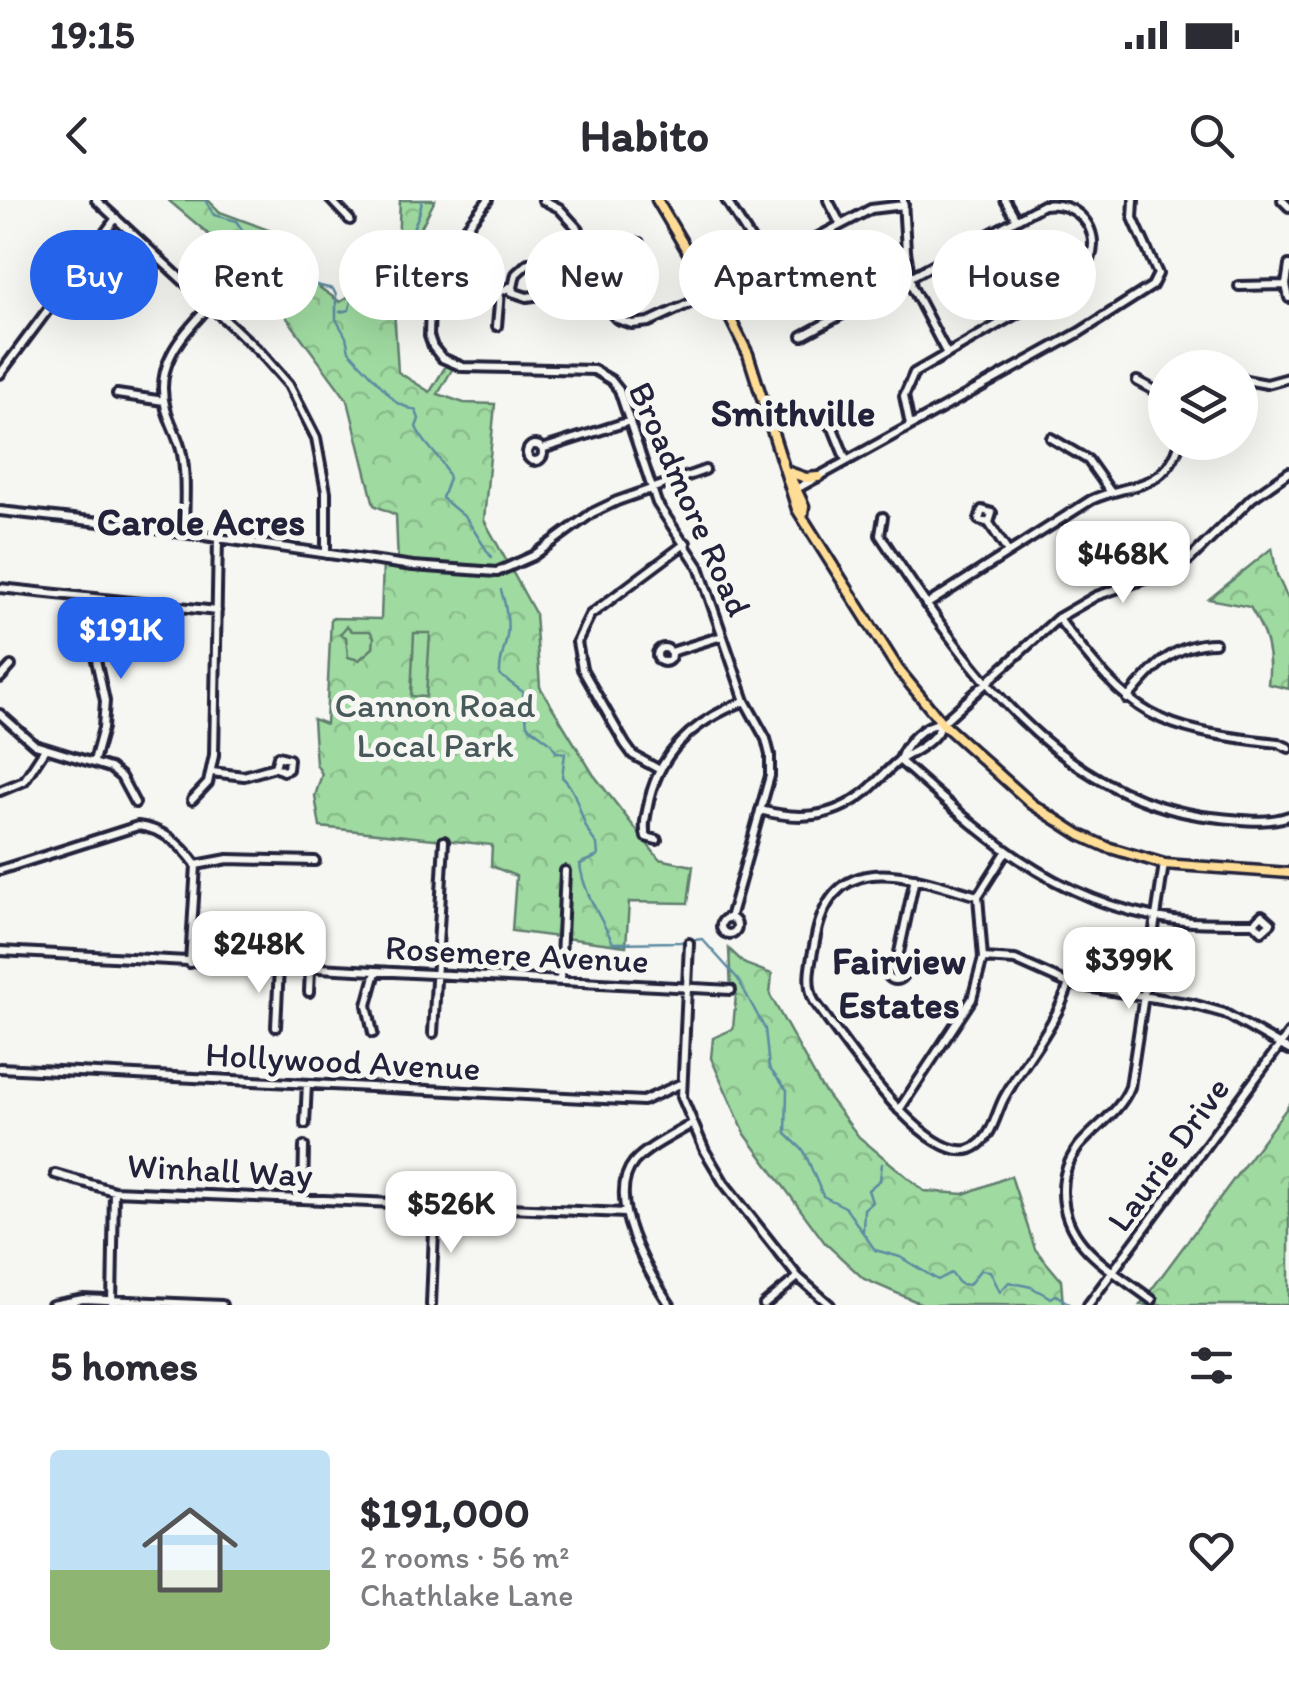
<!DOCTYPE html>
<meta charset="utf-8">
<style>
body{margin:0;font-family:Itim,sans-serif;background:#f7f7f7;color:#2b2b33;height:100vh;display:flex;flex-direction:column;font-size:38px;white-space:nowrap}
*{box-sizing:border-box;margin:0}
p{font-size:32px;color:#7c7c81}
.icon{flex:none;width:55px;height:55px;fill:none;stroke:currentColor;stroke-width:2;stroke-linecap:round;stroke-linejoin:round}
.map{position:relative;height:1105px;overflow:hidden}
.details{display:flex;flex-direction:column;background:#fff;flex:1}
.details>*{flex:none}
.guide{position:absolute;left:30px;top:30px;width:1230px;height:90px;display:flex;gap:20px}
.buttons{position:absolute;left:1148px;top:150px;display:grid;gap:20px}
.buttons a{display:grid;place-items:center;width:110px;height:110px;border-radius:50%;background:#fff;box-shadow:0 10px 40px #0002;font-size:50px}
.price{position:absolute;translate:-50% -85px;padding:0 22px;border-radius:20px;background:#fff;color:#222;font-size:32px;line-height:65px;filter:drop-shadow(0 2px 5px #0008)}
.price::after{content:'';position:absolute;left:50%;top:60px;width:30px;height:22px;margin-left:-15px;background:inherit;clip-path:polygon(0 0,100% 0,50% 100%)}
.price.active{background:#2563eb;color:#fff}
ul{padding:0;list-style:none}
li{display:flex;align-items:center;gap:30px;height:250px;padding:0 50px}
li span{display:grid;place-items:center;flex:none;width:280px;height:200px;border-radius:10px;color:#555}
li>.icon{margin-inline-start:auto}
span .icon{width:120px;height:120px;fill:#fffc;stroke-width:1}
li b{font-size:42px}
h2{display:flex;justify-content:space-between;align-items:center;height:120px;padding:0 50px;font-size:42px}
.tag{padding:0 35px;border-radius:45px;background:#fff;box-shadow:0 10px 40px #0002;font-size:35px;line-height:90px}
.tag.active{background:#2563eb;color:#fff}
.status{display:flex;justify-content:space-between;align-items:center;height:70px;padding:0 50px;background:#fff;direction:ltr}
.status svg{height:28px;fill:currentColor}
header{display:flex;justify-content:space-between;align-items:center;height:130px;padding:0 50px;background:#fff;font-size:45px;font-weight:800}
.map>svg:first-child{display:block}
</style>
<div class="status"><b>19:15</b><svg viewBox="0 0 49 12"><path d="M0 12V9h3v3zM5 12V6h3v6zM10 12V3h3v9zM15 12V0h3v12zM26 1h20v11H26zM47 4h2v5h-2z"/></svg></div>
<header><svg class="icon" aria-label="back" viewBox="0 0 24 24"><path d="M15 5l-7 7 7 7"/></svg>Habito<svg class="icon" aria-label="search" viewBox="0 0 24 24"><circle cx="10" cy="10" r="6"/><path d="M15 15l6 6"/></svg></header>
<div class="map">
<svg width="1289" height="1105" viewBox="0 0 1289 1105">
<defs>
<pattern id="forest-crowns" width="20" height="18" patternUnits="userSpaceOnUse" patternTransform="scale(2.5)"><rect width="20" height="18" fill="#9fdaa0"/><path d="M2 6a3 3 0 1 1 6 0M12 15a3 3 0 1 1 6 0" fill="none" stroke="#89bb8b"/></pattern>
</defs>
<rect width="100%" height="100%" fill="#f6f6f2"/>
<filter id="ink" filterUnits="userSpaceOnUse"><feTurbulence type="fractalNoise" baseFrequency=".01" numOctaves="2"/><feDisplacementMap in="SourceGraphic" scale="20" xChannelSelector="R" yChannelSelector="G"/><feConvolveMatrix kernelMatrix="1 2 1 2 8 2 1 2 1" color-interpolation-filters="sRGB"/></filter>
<g filter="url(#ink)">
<path fill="url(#forest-crowns)" stroke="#607e6e" stroke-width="2.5" d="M168,0H208L220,12L290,38L309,80L340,102L358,91L391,60L398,172L430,192L447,164L453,168L438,194L464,203L495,204L484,320L535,413L540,487L593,574L659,659L693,666L688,703L629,702L626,746L512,731L516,676L491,666L492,645L320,627L315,596L322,574L316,564L313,519L326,524L331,418L381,419L383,363L398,365L396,315L374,305L348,201L276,103L205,31Z
M400,0H435L414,41L398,46Z
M1272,348L1277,375L1289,401V489L1268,484C1272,453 1266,433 1250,407L1209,399Z
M729,749L745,764L772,774L770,795L821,887L859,937L924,991L964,994L1011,976L1035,1049L1061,1080L1063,1105H924L864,1079L825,1043L745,934L711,858L713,838L733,829L736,794L731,790Z
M1289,905V1105H1140Z"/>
<path fill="#9fdaa0" stroke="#607e6e" stroke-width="2.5" d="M347,426L352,431H370L374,437L373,448L359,460L348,457L346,437L340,434Z
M414,433H430L426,497L411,496Z"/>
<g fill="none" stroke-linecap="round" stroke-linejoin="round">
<path stroke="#5d8ba1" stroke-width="2.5" d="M205,0L214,15L236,21L250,41L266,44L281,61L298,63L316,85L333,89L336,95V119L346,137L349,151L397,203L416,211L419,219L416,227C424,246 443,257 449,278L442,298L466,318L491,357
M340,112L349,110L352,96C383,77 417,36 422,0
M501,390C506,405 510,426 506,441C503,454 499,462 500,475L523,492L527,525L551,543L556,552L565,553L562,577C581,594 579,625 597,644L598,656L580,664C583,692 601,717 613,743L680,742L702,739L738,779L765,829L769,868L787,890L786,934L804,951L823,996L845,1007L875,1050L900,1057L938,1080L951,1073L960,1084L969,1085L980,1070L990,1071L1000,1092L1009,1082L1031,1087L1051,1098L1056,1095L1071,1105
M863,1031L864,1009L872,1002L868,990L880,980L882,964"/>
<g stroke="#22223b" stroke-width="14">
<path id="minor" d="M96,0L261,153L289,185L316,238L326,292V354
M331,0L350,20
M488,0L431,72L429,136L433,147L442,158L463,167L594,170L611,180L619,190L657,303L699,367L745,501L766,539L770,555V576L730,718
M543,0L559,8L579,30L581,62L588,88L617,119L632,124L649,122L712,93L871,9L904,5
M726,0L765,62
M828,0L840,23
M903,0L906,51L912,87L946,152
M1005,0L1016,19
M1282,0L1289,7
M528,63C542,65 545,79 552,89L548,94L527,97L512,92L516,74Z
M1289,65L1286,85L1289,98
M1239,86L1286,85
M552,89L612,67L628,54L637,55L640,52L639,43L630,42L626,50L628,54
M497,126L500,92L510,87
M802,136L1043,5C1077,0 1102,29 1090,60C1087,69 1081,74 1075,80L914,173L904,196L910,225
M0,174L116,18
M1240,179L1267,184L1289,178
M1137,181L1165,196
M117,194L164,201
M833,228L841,220L833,211L825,216V222L833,228L846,260
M1051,238L1088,260L1110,291
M527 253a8 8 0 1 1 16 0a8 8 0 1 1-16 0Z
M542,249L630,221
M798,288L1080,132L1152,86L1158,74L1133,18L1134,0
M0,311L127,325L413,366L497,372L533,356L592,313L617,301L705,270
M883,317L880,335C961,459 1059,605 1221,618C1244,620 1267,624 1289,616
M989,323L992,313L982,310L979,320L989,323L1008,352
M184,333C184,307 187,279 182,254C179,238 170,224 166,209C153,164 183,135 210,105
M0,388L217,411
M89,398L91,437L105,501L103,528L94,561
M926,405L1091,300C1130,282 1165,292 1180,242
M1058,418C1134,518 1153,529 1278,543L1289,548
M657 455a7 7 0 1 1 14 0a7 7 0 1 1-14 0Z
M671,452L722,436
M0,478L11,466
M1127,499C1151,469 1174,443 1215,443
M0,514L35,545L110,568L121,577L135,603
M900,559C906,542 924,524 942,523
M899,560C991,642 1063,710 1192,722C1212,723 1233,723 1254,723L1262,731L1271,723L1262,715L1254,723
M660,570L633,555L625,544L582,469L577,442L590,415L686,343
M212,572L244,576L275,567L283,571L288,569L289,559L278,556L275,567
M0,591L24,581L45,549
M192,600L208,583L214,555L218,338
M760,610C797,620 831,619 863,594C875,585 885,572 897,562C913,551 935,543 942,523L1058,418L1096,396L1166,372L1190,359L1252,298L1289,272
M657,640L646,637C643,626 646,616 648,606C658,551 696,520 745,501
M196,665L228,659L315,661
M0,670L138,626C163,629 182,645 196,665
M978,696C911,677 832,643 815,741C811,763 805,781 814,801C838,832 933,980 978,945C993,934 996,913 1004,898C1026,858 1055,827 1069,784
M721 726a8 8 0 1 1 16 0a8 8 0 1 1-16 0Z
M689,743L682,897L705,951L724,983L798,1077L830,1105
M0,751L731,790
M983,758L1015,760L1069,784L1192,804L1224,813L1289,850
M887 771a9 9 0 1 1 18 0a9 9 0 1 1-18 0Z
M897,762L915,678
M190,763L196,665
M560,781L565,671
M309,792L310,769
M276,827L279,767
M373,833L367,805L376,772
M433,833L444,641
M0,868L643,901L680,884
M899,910L972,799L983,758L978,696L1006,652
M305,924L307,884
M55,974L114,991L625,1013
M303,999L304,946
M1152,1100C1113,1070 1062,1046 1063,990C1063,974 1070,958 1079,946C1097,925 1119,913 1130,887L1164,664
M52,1105L83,1099L222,1105
M112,1105L114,991
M431,1105L435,1006
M670,1105C648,1072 604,998 634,962C649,946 674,935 693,923
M764,1105L798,1077
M1088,1105L1289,833"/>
</g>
<g stroke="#22223b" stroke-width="15">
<path id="major" d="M657,0L712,93L726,110L748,154L797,309L898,469L942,523L1032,604L1080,635L1107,647L1164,664L1289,673
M788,272L804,306L803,314
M789,272L806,278L818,277"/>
</g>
<use href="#minor" stroke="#f6f6f2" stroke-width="6"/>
<use href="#major" stroke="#ffdd96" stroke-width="8"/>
</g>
</g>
<g text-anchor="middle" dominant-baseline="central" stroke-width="10" stroke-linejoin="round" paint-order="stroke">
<g font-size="35" fill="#22223b" stroke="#f6f6f2">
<text transform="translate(690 299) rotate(66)">Broadmore Road</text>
<text transform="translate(517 754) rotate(3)">Rosemere Avenue</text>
<text transform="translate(343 861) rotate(3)">Hollywood Avenue</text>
<text transform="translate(1168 954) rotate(-54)">Laurie Drive</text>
<text transform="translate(220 970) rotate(3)">Winhall Way</text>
</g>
<g font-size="35" fill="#485959" stroke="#f6f6f2">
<text x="435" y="505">Cannon Road<tspan x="435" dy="40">Local Park</tspan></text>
</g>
<g font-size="38" font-weight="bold" fill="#22223b" stroke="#f6f6f2">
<text x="793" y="213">Smithville</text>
<text x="201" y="322">Carole Acres</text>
<text x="899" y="761">Fairview<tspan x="899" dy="44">Estates</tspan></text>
</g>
</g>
</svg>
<div class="buttons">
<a><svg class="icon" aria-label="layers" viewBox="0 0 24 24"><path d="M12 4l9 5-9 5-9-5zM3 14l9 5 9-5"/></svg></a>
</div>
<b class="price" style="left:1123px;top:406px">$468K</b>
<b class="price active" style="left:121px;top:482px">$191K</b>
<b class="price" style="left:259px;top:796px">$248K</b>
<b class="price" style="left:1129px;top:812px">$399K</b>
<b class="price" style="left:451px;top:1056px">$526K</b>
<div class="guide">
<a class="tag active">Buy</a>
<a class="tag">Rent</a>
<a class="tag">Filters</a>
<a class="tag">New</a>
<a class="tag">Apartment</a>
<a class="tag">House</a>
</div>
</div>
<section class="details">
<h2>5 homes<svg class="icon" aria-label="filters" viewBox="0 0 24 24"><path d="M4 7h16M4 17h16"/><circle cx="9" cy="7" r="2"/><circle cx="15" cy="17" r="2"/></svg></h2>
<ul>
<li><span style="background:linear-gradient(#bfe0f5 60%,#8fb573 0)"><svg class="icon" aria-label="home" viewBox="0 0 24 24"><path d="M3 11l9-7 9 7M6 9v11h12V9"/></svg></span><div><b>$191,000</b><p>2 rooms · 56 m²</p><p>Chathlake Lane</p></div><svg class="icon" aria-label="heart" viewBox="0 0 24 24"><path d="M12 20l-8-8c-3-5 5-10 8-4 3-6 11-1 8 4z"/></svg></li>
</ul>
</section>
